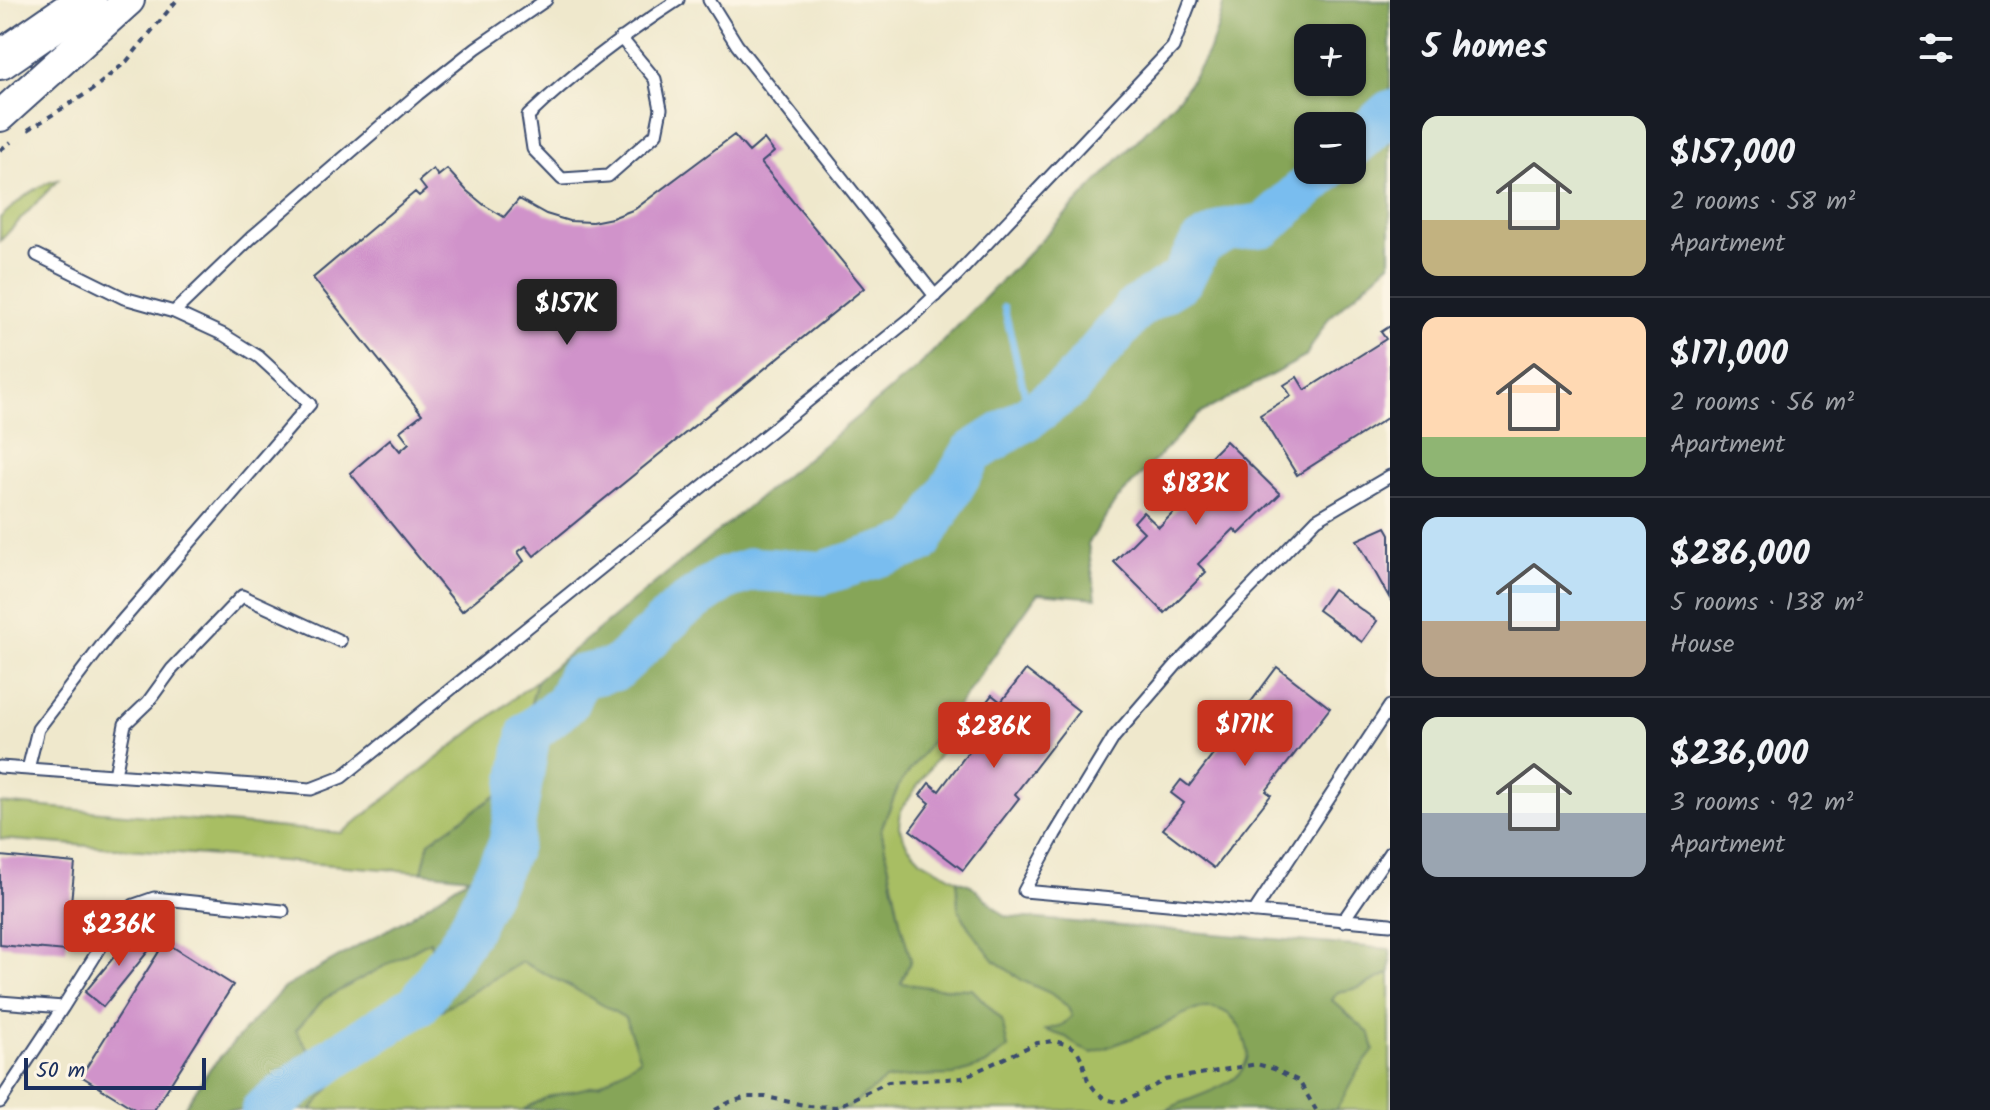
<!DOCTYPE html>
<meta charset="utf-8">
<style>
body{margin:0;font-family:Kalam,sans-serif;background:#242831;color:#f1f3f6;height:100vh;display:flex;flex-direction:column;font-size:30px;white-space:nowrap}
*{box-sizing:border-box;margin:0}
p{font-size:26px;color:#9ea1a6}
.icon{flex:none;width:44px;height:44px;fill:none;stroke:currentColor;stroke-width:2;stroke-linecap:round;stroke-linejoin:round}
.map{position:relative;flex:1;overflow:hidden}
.details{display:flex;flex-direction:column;background:#171b24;width:600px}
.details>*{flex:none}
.controls{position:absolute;left:1294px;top:24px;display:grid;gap:16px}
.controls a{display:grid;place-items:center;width:72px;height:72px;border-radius:16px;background:#171b24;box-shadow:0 2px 6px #0004;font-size:40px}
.scale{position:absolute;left:24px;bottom:20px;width:182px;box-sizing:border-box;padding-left:8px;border:4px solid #1b2f5e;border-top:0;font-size:22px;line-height:28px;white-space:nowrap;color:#1b2f5e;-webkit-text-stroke:6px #fcf5e5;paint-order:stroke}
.price{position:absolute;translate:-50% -68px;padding:0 18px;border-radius:8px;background:#c8321e;color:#fff;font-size:26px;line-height:52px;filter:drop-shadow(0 2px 4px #0008)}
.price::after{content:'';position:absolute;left:50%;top:48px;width:24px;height:18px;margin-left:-12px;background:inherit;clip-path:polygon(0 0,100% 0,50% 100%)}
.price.active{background:#222;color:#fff}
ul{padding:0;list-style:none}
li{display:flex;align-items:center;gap:24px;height:200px;padding:0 32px}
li+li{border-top:2px solid #363941}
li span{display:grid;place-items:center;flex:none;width:224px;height:160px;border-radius:16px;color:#555}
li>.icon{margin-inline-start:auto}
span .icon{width:96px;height:96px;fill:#fffc;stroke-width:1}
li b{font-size:34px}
h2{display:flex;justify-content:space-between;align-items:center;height:96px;padding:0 32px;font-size:34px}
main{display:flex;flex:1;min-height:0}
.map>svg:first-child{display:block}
</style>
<main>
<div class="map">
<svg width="1390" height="1110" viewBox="0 0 1390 1110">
<rect width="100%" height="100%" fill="#fcf5e5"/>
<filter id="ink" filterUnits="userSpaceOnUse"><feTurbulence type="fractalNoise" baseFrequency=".0125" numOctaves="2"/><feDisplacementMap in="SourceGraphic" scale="16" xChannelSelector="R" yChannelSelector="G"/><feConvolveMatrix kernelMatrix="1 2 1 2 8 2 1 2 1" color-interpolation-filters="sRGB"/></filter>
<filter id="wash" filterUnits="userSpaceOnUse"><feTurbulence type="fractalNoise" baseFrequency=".006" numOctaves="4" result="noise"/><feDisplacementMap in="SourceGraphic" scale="32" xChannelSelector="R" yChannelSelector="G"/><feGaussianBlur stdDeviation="1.8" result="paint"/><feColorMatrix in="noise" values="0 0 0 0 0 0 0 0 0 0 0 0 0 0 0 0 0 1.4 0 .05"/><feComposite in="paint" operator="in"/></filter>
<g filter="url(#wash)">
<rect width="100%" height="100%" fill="#efe8cc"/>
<path fill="#a8be63" stroke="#627660" stroke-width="2" d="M58,180L0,241V218C15,204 36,184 58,180Z
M537,680L510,786L429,842L422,872L0,839V803L342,833Z
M935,736L951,737L901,810L899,827L907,845L921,860L957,880L958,908L969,928L1390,969V1110H183L211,1067L284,988L405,920L470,876L900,920L881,829L899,785Z"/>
<path fill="#86a559" stroke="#506a5c" stroke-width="2" fill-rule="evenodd" d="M1224,0L1390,1V263L1329,318L1305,357L1199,414L1115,502L1088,544L1096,598L1038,593L964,698L899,785L881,829L900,921L911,960L901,983L935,988L972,989L1002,1020L1008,1048L985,1065L954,1075L915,1076L885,1080L845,1110H523L547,1097L599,1085L640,1059L625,1018L573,988L522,962L425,1020L435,967L430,941L324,999L296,1030L331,1087L311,1110H183L211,1067L284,988L405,920L469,877L422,872L429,842L510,786L537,680L918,367L1181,95C1205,61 1217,41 1224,0ZM1308,38H1352V82H1308ZM1308,126H1352V170H1308Z
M957,880L971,885L1004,916L1390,949V973L1359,988L1338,992L1332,1000L1370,1034L1374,1050L1357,1072L1341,1102L1335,1110H1166C1189,1096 1240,1089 1247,1059C1250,1050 1244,1038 1241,1030C1235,1016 1222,1007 1207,1008C1188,1009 1172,1021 1156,1029C1135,1038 1113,1045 1092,1053L1080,1048L1066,1037L1045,1030L1062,1025L1072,1016L1067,1006L1050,993L1023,981L995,961L969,928L958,908Z"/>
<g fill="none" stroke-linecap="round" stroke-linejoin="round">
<path stroke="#79bdef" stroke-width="7" d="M1004,307L1030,416"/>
<path stroke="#79bdef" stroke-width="44" d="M1352,146L1390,112
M263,1110L335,1057L419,1004L467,933L510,845L529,733L567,703L578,677L616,669L680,609L724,579L753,569L823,573L920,542L972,453L1030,416L1069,387L1137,307L1181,280L1201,244L1227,230L1265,225L1326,170"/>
</g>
<g id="blocks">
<path fill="#d093ca" d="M734,135L749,152L764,139L774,152L761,163L864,288L534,556L526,546L518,552L524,561L462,611L350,473L390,439L400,451L409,443L400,431L422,414L313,278L415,192L419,196L426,190L419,181L433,169L438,176L447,169L467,191L484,205L504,217L519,199L546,214L569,221L592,222L612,218L635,209Z
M1390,326V416L1297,475L1260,415L1291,396L1284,385L1297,377L1305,390L1386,339L1381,332Z
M1226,441L1280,494L1239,534L1234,529L1198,564L1206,572L1165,613L1114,562L1144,532L1134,522L1143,512L1159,527L1195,491L1185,482Z
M1386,527L1390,534V599L1357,540Z
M1333,589L1377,621L1362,642L1318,610Z
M1277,667L1330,708L1266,791L1271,795L1214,868L1163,829L1184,803L1171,793L1181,780L1189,786L1250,707L1248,706Z
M1026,670L1079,711L1015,794L1019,798L963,870L910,830L930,803L920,795L929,783L939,791L996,715L984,705L992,695L1001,702Z
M0,856L75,863L66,951L0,945Z
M136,930L154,944L103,1007L85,992Z
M165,942L233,985L154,1110H136L81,1076Z"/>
</g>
</g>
<g filter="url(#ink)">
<use href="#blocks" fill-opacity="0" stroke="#3b4b6e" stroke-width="2"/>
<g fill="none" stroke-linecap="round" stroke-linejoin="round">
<g stroke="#3b4b6e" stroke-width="15">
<path id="service" d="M709,0L737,45L935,296
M621,38L655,79L661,109L656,134L608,176L562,179L533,149L528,116C574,72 624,35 678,0
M174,312L252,237L418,94L476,48L546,0
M1390,476L1317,519L1176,665L1114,737L1055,834L1024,891L1390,924
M0,767L311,789L342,777L911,318L957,275L1173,47L1191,0
M28,769L38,729L108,637L310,404L259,357L224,335L174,312L124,298L37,255
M115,775L125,724L148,702L172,669L242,596L340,641
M1254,912L1390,706
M1343,921L1390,852
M0,1002L63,1007
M0,1102L63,1007L118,919L134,905L154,898L283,911"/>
</g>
<g stroke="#3b4b6e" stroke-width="34">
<path id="secondary" d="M0,116L129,0"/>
</g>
<g stroke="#3b4b6e" stroke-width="42">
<path id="motorway" d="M0,60L87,0"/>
</g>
<path stroke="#3b4b6e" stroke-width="4" stroke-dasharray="6 6" stroke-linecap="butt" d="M28,130L92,90L127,61L177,0
M0,150L11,142
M715,1110L730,1102L748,1097H766L809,1106L836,1107L888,1082L962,1078L1037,1043L1054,1041L1069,1045L1077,1050L1082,1060L1088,1081L1095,1090L1105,1099L1118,1102L1130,1099L1165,1080L1257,1064L1274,1069L1299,1081L1316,1110"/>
<use href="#service" stroke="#fff" stroke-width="11"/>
<use href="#secondary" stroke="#fff" stroke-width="30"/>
<use href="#motorway" stroke="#fff" stroke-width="38"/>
</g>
</g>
</svg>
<div class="controls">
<a>+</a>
<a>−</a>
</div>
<div class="scale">50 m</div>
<b class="price active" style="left:567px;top:347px">$157K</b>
<b class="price" style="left:1196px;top:527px">$183K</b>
<b class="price" style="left:1245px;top:768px">$171K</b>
<b class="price" style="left:994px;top:770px">$286K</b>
<b class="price" style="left:119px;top:968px">$236K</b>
</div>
<section class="details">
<h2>5 homes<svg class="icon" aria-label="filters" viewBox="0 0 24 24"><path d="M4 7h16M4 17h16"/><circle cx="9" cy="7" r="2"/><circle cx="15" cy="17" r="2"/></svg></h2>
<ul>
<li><span style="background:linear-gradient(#dfe7d0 65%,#c2b280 0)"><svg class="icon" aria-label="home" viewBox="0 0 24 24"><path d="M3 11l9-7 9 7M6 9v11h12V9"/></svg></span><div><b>$157,000</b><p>2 rooms · 58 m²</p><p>Apartment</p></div></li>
<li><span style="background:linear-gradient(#ffd9b3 75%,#8fb573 0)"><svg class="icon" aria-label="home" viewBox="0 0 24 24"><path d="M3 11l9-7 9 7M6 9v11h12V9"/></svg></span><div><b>$171,000</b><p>2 rooms · 56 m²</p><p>Apartment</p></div></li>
<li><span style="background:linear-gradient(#bfe0f5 65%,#b9a48a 0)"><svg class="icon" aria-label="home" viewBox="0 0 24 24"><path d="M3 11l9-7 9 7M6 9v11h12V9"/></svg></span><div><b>$286,000</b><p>5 rooms · 138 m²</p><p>House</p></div></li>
<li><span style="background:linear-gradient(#dfe7d0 60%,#9aa5b1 0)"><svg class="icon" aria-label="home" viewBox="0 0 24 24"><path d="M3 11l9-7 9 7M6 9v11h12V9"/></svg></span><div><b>$236,000</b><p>3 rooms · 92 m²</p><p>Apartment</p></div></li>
</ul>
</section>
</main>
